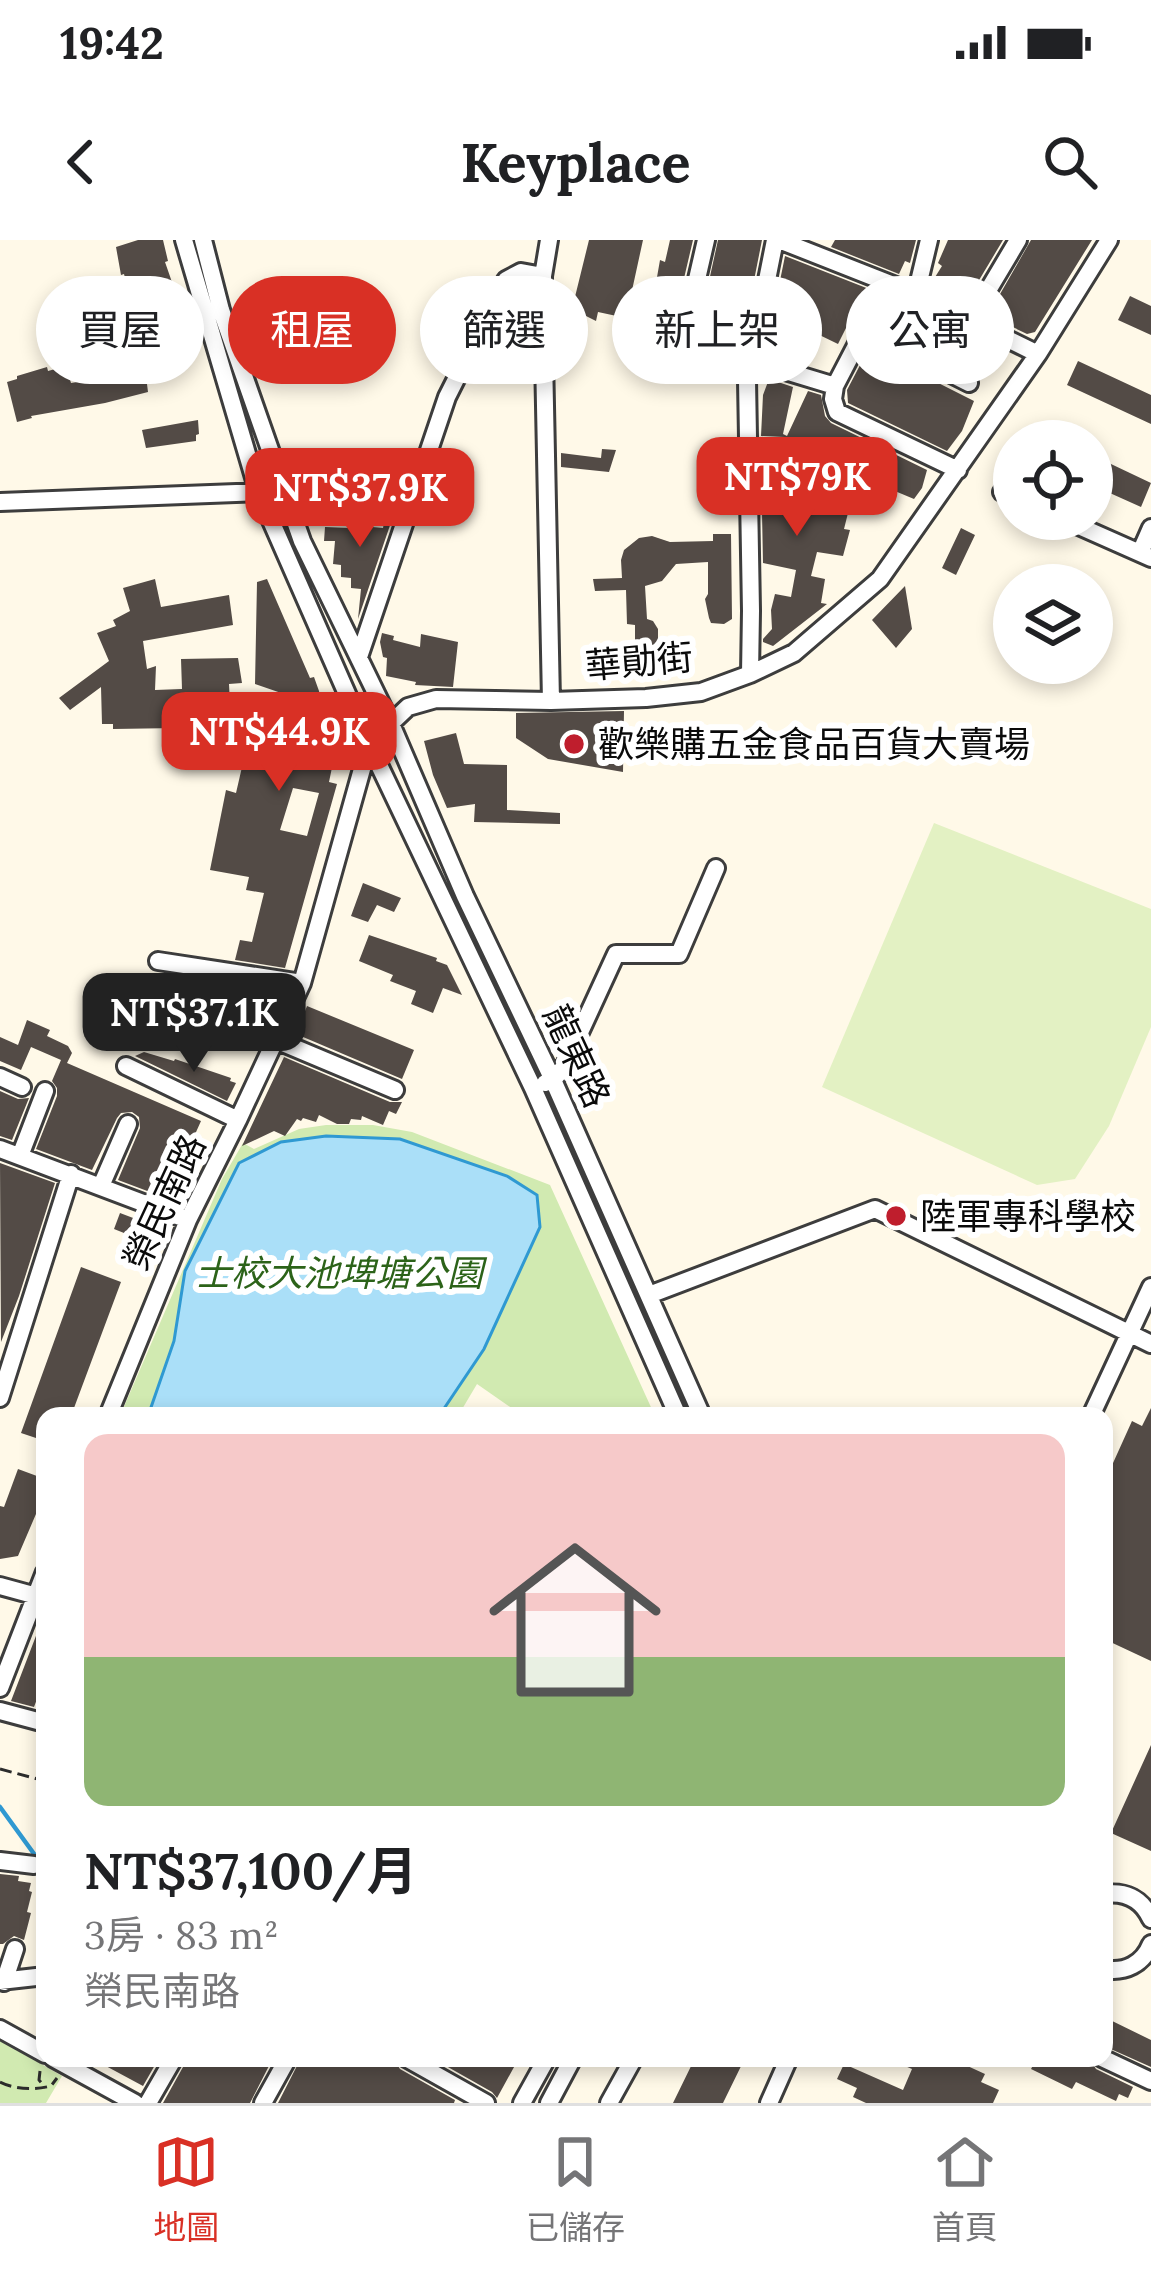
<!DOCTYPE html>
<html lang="zh-TW">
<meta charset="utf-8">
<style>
body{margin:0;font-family:Lora,"Noto Sans TC",serif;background:#f6f6f6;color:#202124;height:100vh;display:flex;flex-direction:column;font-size:45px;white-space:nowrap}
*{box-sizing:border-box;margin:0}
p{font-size:39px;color:#757577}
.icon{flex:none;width:66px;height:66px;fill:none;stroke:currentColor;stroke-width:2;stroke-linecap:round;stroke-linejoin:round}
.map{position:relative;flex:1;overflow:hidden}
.drawer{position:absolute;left:36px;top:1167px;width:1077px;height:660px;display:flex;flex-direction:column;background:#fff;border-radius:24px;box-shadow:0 6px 18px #0003}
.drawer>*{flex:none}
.banner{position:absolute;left:36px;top:36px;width:1080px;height:108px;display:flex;gap:24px}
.buttons{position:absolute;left:993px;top:180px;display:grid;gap:24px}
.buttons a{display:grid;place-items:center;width:120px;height:120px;border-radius:50%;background:#fff;box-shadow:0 6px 18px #0003;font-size:60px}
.price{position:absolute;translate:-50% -102px;padding:0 27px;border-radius:24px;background:#d93025;color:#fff;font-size:39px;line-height:78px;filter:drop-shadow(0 3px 6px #0008)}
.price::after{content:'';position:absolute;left:50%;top:72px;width:36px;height:27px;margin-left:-18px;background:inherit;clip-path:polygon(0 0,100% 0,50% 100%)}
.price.current{background:#222;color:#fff}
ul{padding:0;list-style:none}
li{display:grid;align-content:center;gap:24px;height:636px;padding:0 48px}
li+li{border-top:3px solid #e0e0e0}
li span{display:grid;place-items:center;height:372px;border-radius:24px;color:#555}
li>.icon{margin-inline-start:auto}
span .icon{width:216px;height:216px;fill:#fffc;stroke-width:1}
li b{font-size:51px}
.tag{padding:0 42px;border-radius:54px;background:#fff;box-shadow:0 6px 18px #0003;font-size:42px;line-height:108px}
.tag.current{background:#d93025;color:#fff}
.status{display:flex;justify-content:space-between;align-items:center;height:84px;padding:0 60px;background:#fff;direction:ltr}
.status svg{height:33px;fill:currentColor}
header{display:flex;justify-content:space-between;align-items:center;height:156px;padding:0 48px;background:#fff;font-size:54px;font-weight:800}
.menu{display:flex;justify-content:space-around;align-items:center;height:168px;border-top:3px solid #e0e0e0;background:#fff;font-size:33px;color:#757577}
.menu a{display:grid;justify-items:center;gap:6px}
.menu .current{color:#d93025}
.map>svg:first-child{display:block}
</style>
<div class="status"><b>19:42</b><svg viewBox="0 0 49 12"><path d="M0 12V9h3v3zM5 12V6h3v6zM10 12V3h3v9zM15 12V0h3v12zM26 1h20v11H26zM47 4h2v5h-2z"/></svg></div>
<header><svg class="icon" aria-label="back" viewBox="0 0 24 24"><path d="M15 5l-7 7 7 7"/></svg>Keyplace<svg class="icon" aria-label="search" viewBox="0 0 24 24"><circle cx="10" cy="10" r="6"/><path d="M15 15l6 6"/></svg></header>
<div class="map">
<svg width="1151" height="1863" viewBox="0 0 1151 1863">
<rect width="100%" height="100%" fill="#fff9e8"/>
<path fill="#d1eab1" d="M326,885H373L412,892L550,945L655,1176H523L477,1144L458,1176H120L222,939L243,903L254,909L299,889Z
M0,1800L62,1836L46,1863H0Z"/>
<path fill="#e3f1c3" d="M934,583L1151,669V787L1109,886L1075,939L1037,945L822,847Z"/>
<path fill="#aadff8" stroke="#2f99d2" stroke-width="3" d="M326,896L400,899L507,936L537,955L540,987L484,1109L439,1176H148L174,1101L185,1031L239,923L281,902Z"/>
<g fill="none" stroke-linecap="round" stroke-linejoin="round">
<path stroke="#2f99d2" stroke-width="4.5" d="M0,1567L45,1629"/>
</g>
<path fill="#534b46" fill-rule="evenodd" d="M138,0H163L168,21L165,22L183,74L158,82L164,103L143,109L144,134L151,137L147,144L148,152L105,163L31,176L32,178L17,182L7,142L17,139V136L47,127L48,131L66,126L71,143L103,138V113L114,112L102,67L131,61L124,34L121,35L116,7Z
M589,0H643L626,78L598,72L596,81L572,69Z
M670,0H693L670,98L673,108L687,115L686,118L655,111L661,85L649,83L660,20L665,22Z
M718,0H762L742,101L738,103L698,91Z
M835,0H916L910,23L905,21L899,34L831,7Z
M948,0H1003L966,62L932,42L942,26L938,23Z
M1031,0H1092L1035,92L1027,94L988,75Z
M785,16L902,62L893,91L877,82L866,83L852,76L838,104L805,88L798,122L766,110Z
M1130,56L1151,66V95L1118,80Z
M458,61L477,70L456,111L439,101Z
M915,68L997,108L986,130L973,124L970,129L899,93Z
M869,108L974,161L962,191L947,211L848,163L847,150Z
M1078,121L1151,155V184L1067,145Z
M769,139L793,147L783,194L787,196L808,151L821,155L825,176L831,183L927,230L922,248L914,259L847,231L849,219L836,213V205L829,199L761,196L763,155Z
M198,180L199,194L196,195V201L146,208L142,190Z
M602,209L616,210L609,232L561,227V213L601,218Z
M1092,215L1151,243L1141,267L1092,245Z
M445,221L459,224L453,245L440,242L436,259L427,256L436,230L441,231Z
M761,222L823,223L814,266L848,273L844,289L850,290L843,316L817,312L811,336L825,339L821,363L827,364L773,406L763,402V399L772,389L771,370L775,354L791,357L796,330L763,323Z
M389,258L399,259L358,379L361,349L351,348V338L341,337V325L333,324L335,301H324L325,287L349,288L350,285L383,288Z
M961,288L975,295L956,335L942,328Z
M713,294H731L732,379L724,384L711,383L709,378L705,359L708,354V322L676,324L662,341L645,346L647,379L653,381L658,389V422H643V418H635V385L627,384L626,350L595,351L593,339L622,338L621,320L624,310L639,298L652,296L670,302L713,301Z
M155,339L161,367L229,355L233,385L143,401L147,429L156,426L155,450L182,449L181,419L238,418L242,443L229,444L231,486L207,487L208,503L179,504L178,488L113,489V484H102L101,447L70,470L59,458L109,421L97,393L116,386L113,380L130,371L123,348Z
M267,339L310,438L314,437L319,451L322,474H332L333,490H335V513L329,542L337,544L285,728L235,720L240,700L252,702L264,653L246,650L249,637L210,630L226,550L236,553L242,527L255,530L256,502L261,503L263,483L291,486L287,455L255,444L257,342ZM293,548L319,553L307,596L280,590Z
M905,346L912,389L896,408L872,380Z
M382,393L394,396L393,400L420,407L421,394L458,402L453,447L415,445L416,442L386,436L387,418L383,417L380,402Z
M624,471L623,532L548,519L516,498V473Z
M456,493L464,524L507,525V570L560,573V584L474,582L475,564L447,568L433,535L424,501Z
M363,643L401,658L394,672L377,665L368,682L351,676Z
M369,695L437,718L436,721L447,725L462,755L443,748L433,773L411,764L416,751L390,741L393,735L359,721Z
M255,758L266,763L248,804L236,798Z
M307,766L414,810L402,839L296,794Z
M27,780L50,790L47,796L68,806L72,813L67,823L201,881L192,901L198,903L174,961L118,940L140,888L139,877L132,872L121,873L117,878L92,930L36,909L57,856V848L52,841L61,820L31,807L21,830L0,821V797L18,805Z
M144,812L174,821L175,819L231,838L230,841L236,843L227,861L135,816Z
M284,817L390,862H402L396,874L389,871L383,885L362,876L361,880L351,879L349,884H337L319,875L316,882L303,878L301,881L297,879L285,896L274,891L242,906Z
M0,851L18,859L29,858L12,900L0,896Z
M0,923L55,943L19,1056L1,1102Z
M120,973L149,984L144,1001L114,989Z
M81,1027L121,1042L71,1176H45V1201L21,1193Z
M1151,1168V1421L1104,1399V1243L1132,1181L1142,1186Z
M18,1229L45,1239V1253L18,1316L0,1319V1266L4,1267Z
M44,1375L45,1438L34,1467L11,1461Z
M1151,1505V1611L1111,1593Z
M0,1634L19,1636L18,1641L31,1643L29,1651L32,1652L27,1672L31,1673L24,1700L14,1696L3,1704H0Z
M1104,1777L1151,1800V1827L1104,1806Z
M91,1818H159L143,1846Z
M188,1818H273L250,1863H163Z
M301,1818H393L400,1829L455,1860L454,1863H278Z
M432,1818H471L483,1824L487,1818H519L497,1858L492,1852Z
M695,1818H745L723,1863H673Z
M886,1818H950L985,1834L981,1842L999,1850L993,1863H866L853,1857L857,1848L837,1839L844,1824L903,1850L912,1829Z
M1037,1818H1089L1096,1829L1133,1847L1128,1858L1119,1854L1116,1861L1076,1842L1072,1849L1031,1829Z"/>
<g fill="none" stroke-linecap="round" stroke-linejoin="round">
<g stroke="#3d3d3d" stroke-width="22">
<path id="minor" d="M184,0L258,251L369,504L533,848L678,1176
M203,0L221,70L302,301L391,484L465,656L553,840L702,1176
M549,0L543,36V67L551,461
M706,0L683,100L835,146L833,159L837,172L958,230
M779,0L916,54L1038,114
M916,54L929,0
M971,79L1018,0
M835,146L860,98L872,94L969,143
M748,209L824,210
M1002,252L1014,257
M0,262L263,252
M1063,279L1151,318
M1140,313L1151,288
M359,417L447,157L506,40L521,32L543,36
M750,434L794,413L880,339L1038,114L1109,0
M158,721L302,743
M276,800L395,850
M126,826L238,880
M0,837L22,847
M545,843L553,840L564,827L616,714H679L716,628
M0,909L188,980
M20,916L45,851
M101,946L128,884
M649,1055L875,969L1151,1104
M0,1158L71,934
M108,1176L188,980L238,880L302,743L369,504L408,467L436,459L551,461L646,458L701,452L750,434L751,371L747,140L775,0
M1091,1176L1151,1047
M0,1346L44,1358
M0,1448L45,1332
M0,1471L45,1483
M0,1621L34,1625
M1104,1654C1126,1651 1142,1659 1151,1679
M1104,1729C1125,1733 1143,1724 1151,1704
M0,1741L45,1736
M4,1742L15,1709
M0,1789L45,1814
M53,1818L135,1863
M406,1818L486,1863
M1102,1818L1151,1841
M148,1863L174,1818
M263,1863L288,1818
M522,1863L547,1818
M549,1863L573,1818
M609,1863L634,1818
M769,1863L789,1818"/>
</g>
<path stroke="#2c2c2c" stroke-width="3" stroke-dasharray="12 6" stroke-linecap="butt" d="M0,1529L45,1541
M40,1831L39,1840L46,1848
M0,1842C16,1850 35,1850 51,1846L57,1838"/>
<use href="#minor" stroke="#fff" stroke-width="16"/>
</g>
<g fill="#bf1e2d" stroke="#fff" stroke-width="4.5">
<circle cx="574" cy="504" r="12"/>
<circle cx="896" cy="976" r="12"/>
</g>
<g text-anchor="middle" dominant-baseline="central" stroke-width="12" stroke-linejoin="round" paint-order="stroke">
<g font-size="36" fill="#0a0a0a" stroke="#fff">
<text transform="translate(639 421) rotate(-5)">華勛街</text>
<text transform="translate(577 816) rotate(65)">龍東路</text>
<text transform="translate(164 962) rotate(-65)">榮民南路</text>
</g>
<g font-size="36" fill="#0a0a0a" stroke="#fff" text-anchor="start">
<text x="598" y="504">歡樂購五金食品百貨大賣場</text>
<text x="920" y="976">陸軍專科學校</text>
</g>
<g font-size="36" font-style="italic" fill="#2c6319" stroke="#fff">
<text x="339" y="1033">士校大池埤塘公園</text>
</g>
</g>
</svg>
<div class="buttons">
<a><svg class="icon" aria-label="locate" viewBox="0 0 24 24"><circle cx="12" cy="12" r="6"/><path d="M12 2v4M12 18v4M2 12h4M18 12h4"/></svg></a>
<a><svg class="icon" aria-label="layers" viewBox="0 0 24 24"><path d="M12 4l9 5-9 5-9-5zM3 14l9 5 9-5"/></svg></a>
</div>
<b class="price" style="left:797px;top:299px">NT$79K</b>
<b class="price" style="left:360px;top:310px">NT$37.9K</b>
<b class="price" style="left:279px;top:554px">NT$44.9K</b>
<b class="price current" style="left:194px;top:835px">NT$37.1K</b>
<div class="banner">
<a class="tag">買屋</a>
<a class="tag current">租屋</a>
<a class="tag">篩選</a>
<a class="tag">新上架</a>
<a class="tag">公寓</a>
</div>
<section class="drawer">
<ul>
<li><span style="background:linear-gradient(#f6c9c9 60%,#8fb573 0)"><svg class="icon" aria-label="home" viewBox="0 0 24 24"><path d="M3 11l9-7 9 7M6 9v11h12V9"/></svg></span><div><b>NT$37,100/月</b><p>3房 · 83 m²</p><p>榮民南路</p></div></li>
</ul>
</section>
</div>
<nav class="menu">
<a class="current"><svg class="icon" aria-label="map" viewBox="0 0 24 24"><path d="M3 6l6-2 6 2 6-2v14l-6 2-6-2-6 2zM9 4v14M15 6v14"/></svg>地圖</a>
<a><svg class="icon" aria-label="saved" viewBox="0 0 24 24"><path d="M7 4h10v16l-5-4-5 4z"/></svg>已儲存</a>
<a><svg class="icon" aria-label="home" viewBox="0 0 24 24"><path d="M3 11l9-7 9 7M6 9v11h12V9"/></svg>首頁</a>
</nav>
